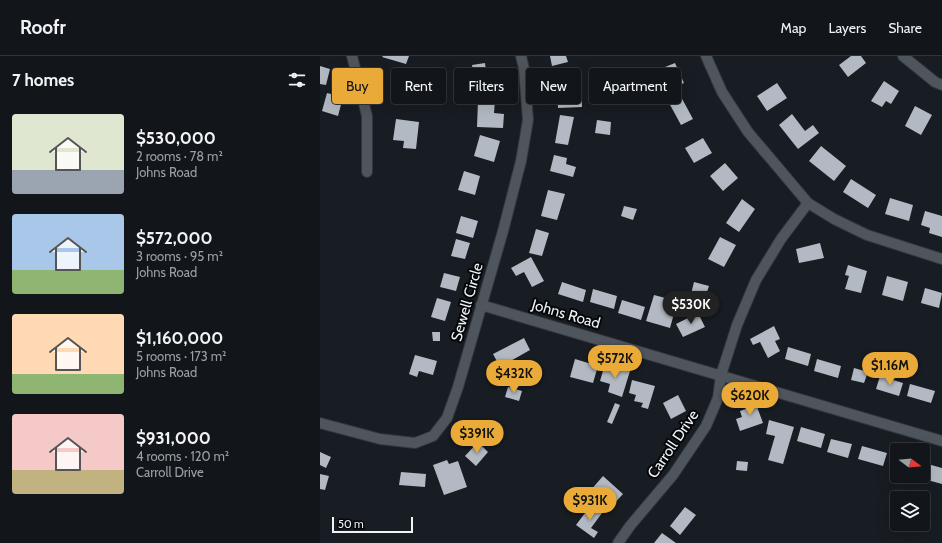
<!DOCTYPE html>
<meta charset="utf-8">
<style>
body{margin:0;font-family:Cabin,sans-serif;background:#1b1e23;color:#f1f3f6;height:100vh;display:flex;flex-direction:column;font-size:15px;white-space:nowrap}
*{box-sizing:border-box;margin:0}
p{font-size:13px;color:#9c9fa2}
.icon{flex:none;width:22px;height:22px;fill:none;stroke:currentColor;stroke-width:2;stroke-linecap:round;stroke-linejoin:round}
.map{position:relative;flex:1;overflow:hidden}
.details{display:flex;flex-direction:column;background:#12151a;width:320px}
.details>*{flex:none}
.top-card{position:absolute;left:12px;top:12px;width:380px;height:36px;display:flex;gap:8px}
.needle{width:26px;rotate:106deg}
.controls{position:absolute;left:570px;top:387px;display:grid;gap:8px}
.controls a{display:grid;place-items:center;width:40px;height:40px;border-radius:4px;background:#12151a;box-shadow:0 4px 16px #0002,0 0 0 1px #313439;font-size:20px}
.scale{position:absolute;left:12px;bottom:10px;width:81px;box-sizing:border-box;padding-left:4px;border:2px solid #f0f4f8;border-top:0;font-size:11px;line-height:14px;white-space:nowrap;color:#f0f4f8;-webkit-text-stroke:3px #050709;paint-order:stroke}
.price{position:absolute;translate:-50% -34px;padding:0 9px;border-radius:14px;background:#eaaa38;color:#111;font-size:13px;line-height:26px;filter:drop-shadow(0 1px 2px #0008)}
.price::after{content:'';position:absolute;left:50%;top:24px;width:12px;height:9px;margin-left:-6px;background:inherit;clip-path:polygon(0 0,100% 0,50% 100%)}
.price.current{background:#222;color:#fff}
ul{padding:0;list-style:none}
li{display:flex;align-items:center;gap:12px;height:100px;padding:0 12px}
li span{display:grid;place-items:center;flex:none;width:112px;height:80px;border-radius:4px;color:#555}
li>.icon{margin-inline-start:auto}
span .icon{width:48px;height:48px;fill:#fffc;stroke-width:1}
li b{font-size:17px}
h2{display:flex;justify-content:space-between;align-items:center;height:48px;padding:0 12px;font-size:17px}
.tag{padding:0 14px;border-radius:4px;background:#12151a;box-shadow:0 4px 16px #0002,0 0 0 1px #313439;font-size:14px;line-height:36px}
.tag.current{background:#eaaa38;color:#111}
header{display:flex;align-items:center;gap:24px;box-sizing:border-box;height:56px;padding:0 20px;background:#12151a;border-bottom:1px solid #313439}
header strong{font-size:19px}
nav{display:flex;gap:22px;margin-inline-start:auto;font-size:14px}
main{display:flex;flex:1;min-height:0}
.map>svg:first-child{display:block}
</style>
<header>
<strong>Roofr</strong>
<nav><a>Map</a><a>Layers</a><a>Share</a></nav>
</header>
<main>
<section class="details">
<h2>7 homes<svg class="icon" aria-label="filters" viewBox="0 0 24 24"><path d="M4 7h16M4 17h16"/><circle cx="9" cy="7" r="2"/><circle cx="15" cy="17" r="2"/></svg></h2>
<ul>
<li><span style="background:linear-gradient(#dfe7d0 70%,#9aa5b1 0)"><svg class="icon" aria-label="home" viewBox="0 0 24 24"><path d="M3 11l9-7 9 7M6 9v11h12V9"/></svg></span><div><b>$530,000</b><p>2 rooms · 78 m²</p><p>Johns Road</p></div></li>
<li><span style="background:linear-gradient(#a9c7e8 70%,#8fb573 0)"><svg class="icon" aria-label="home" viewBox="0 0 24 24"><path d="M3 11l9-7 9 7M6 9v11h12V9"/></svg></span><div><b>$572,000</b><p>3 rooms · 95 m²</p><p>Johns Road</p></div></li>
<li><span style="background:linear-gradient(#ffd9b3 75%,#8fb573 0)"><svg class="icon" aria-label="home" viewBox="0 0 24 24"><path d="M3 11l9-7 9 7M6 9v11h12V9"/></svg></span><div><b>$1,160,000</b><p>5 rooms · 173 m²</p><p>Johns Road</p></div></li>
<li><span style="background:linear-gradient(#f6c9c9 70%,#c2b280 0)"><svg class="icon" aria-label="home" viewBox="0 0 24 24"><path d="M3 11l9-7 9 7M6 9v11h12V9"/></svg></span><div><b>$931,000</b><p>4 rooms · 120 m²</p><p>Carroll Drive</p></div></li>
</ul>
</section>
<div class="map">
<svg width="622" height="487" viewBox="0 0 622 487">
<rect width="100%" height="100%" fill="#181c23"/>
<path fill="#b3b9c2" d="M63,0H89L86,8L62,1Z
M230,0H246L248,6L232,10Z
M531,0H541L546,7L528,21L519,9Z
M165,7L166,15L182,12L184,27L156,32L152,9Z
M355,7L364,27L339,37L333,22L342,19L340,13Z
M0,10L10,13L6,29L0,28Z
M564,25L579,35L571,48L566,45L562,51L551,45Z
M261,26L262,51L238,52L237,27Z
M457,27L467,42L447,55L437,40Z
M7,37L23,41L18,60L2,55Z
M360,39L373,63L361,69L348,45Z
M158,44H175L174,57L184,58L183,72L157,71Z
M595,50L612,59L601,79L585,70Z
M472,58L485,75L493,69L499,77L478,93L459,69Z
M240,59L254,61L248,89L235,87Z
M76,63L99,66L96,93L83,92L84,85L73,84Z
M277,64L291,66L290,79L275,77Z
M160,79L180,85L174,106L154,100Z
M383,82L392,97L374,107L365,92Z
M501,90L526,110L514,125L489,105Z
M234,99L247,102L246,108L256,111L253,121L230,115Z
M405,107L418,122L403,135L390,120Z
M144,115L160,120L155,139L138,134Z
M531,123L556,139L548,152L523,136Z
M228,134L245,138L237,164L221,160Z
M570,142L593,149L589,165L565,158Z
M422,143L435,153L419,176L406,167Z
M304,150L317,153L313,164L301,160Z
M605,155L622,160V181L609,177L610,172L601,169Z
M141,160L158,165L153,182L136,177Z
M216,173L229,177L222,200L209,197Z
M400,181L416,189L404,211L388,203Z
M136,183L150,187L145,203L131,200Z
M500,187L504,202L479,207L476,193Z
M211,201L224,225L212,231L204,216L196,220L191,212Z
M528,209L547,215L541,237L525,233L529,220L525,219Z
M124,217L140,221L136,235L120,231Z
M567,220L588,226L583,245L562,239Z
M242,226L266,234L263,246L238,238Z
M374,226L389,230L385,242L371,238Z
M605,232L622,237L619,252L601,247Z
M273,233L297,240L294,253L270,246Z
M334,239L353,244L350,253L355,254L350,272L326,265Z
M117,242L131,246L125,265L111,261Z
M302,244L325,251L321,264L298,257Z
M378,257L385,271L363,281L356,268Z
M454,270L460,283L455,285L460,295L448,302L440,286L433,289L430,283Z
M112,276H120V285H113Z
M204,282L210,294L180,311L173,298Z
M468,291L491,298L488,310L465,303Z
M95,299L117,305L113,319L99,315L97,321L89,318Z
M255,303L278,310L273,327L250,321Z
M497,303L521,310L518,322L494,315Z
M285,308L310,315L302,341L288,336L290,328L280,325Z
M534,312L548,316L544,327L531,324Z
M560,320L583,327L579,340L556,333Z
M312,324L335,330L328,353L321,351L323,347L314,345L316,339L309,337Z
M590,328L615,335L611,347L587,340Z
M188,331L202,335L199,345L185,341Z
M358,339L366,355L351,363L343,347Z
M433,340L443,367L420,375L416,363L422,361L420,355L428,352L425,343Z
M295,347L300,349L292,368L287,366Z
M449,364L474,371L463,408L448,404L455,380L446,378Z
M481,371L505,378L501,392L477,385Z
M511,383L532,388L528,402L507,396Z
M158,386L168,396L156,410L145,400Z
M542,390L567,397L563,410L538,403Z
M0,396L11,401L6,412L0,409Z
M572,401L577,402V416L569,414Z
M127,404L129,408L138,405L147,431L124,439L113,409Z
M417,405L428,406L427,415L416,414Z
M604,407L622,412V428L600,422V420H603Z
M81,416L106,418L105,431L79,429Z
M0,418L9,420L5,434L0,433Z
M283,420L303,438L290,452L270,435Z
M271,449L282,457L271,472L278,476L274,482L256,469Z
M365,451L376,459L360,479L350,470Z
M342,477L356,487H334Z"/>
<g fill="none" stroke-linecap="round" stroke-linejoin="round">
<g stroke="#33363b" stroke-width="12">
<path id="minor" d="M32,0L47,60V116
M386,0L402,36L428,76L488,147L514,163L547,179L622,203
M583,0L615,26L622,29
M161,249L622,385
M0,367L60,383L95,387L113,380L127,362L138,331L183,175L201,105L208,64L204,13L201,0
M298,487L310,470L353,419L386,370L398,342L401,319L417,269L436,224L461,183L488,147"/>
</g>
<use href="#minor" stroke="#4f555c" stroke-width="10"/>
</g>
<g text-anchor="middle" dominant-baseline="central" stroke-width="4" stroke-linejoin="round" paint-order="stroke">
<g font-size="15" fill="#f0f4f8" stroke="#050709">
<text transform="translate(147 246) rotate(-74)">Sewell Circle</text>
<text transform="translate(246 258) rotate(16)">Johns Road</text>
<text transform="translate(353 388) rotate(-56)">Carroll Drive</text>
</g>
</g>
</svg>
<div class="controls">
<a><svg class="needle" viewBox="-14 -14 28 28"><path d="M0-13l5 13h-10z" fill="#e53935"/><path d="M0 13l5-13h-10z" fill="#9c9fa2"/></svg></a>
<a><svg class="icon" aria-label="layers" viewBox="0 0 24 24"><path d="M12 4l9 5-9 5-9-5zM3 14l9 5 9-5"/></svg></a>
</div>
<div class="scale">50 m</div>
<b class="price current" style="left:371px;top:269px">$530K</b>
<b class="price" style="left:295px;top:323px">$572K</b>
<b class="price" style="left:570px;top:330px">$1.16M</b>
<b class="price" style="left:194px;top:338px">$432K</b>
<b class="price" style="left:430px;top:360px">$620K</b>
<b class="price" style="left:157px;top:398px">$391K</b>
<b class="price" style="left:270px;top:465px">$931K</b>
<div class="top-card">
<a class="tag current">Buy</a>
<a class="tag">Rent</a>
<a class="tag">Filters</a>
<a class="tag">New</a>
<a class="tag">Apartment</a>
</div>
</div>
</main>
